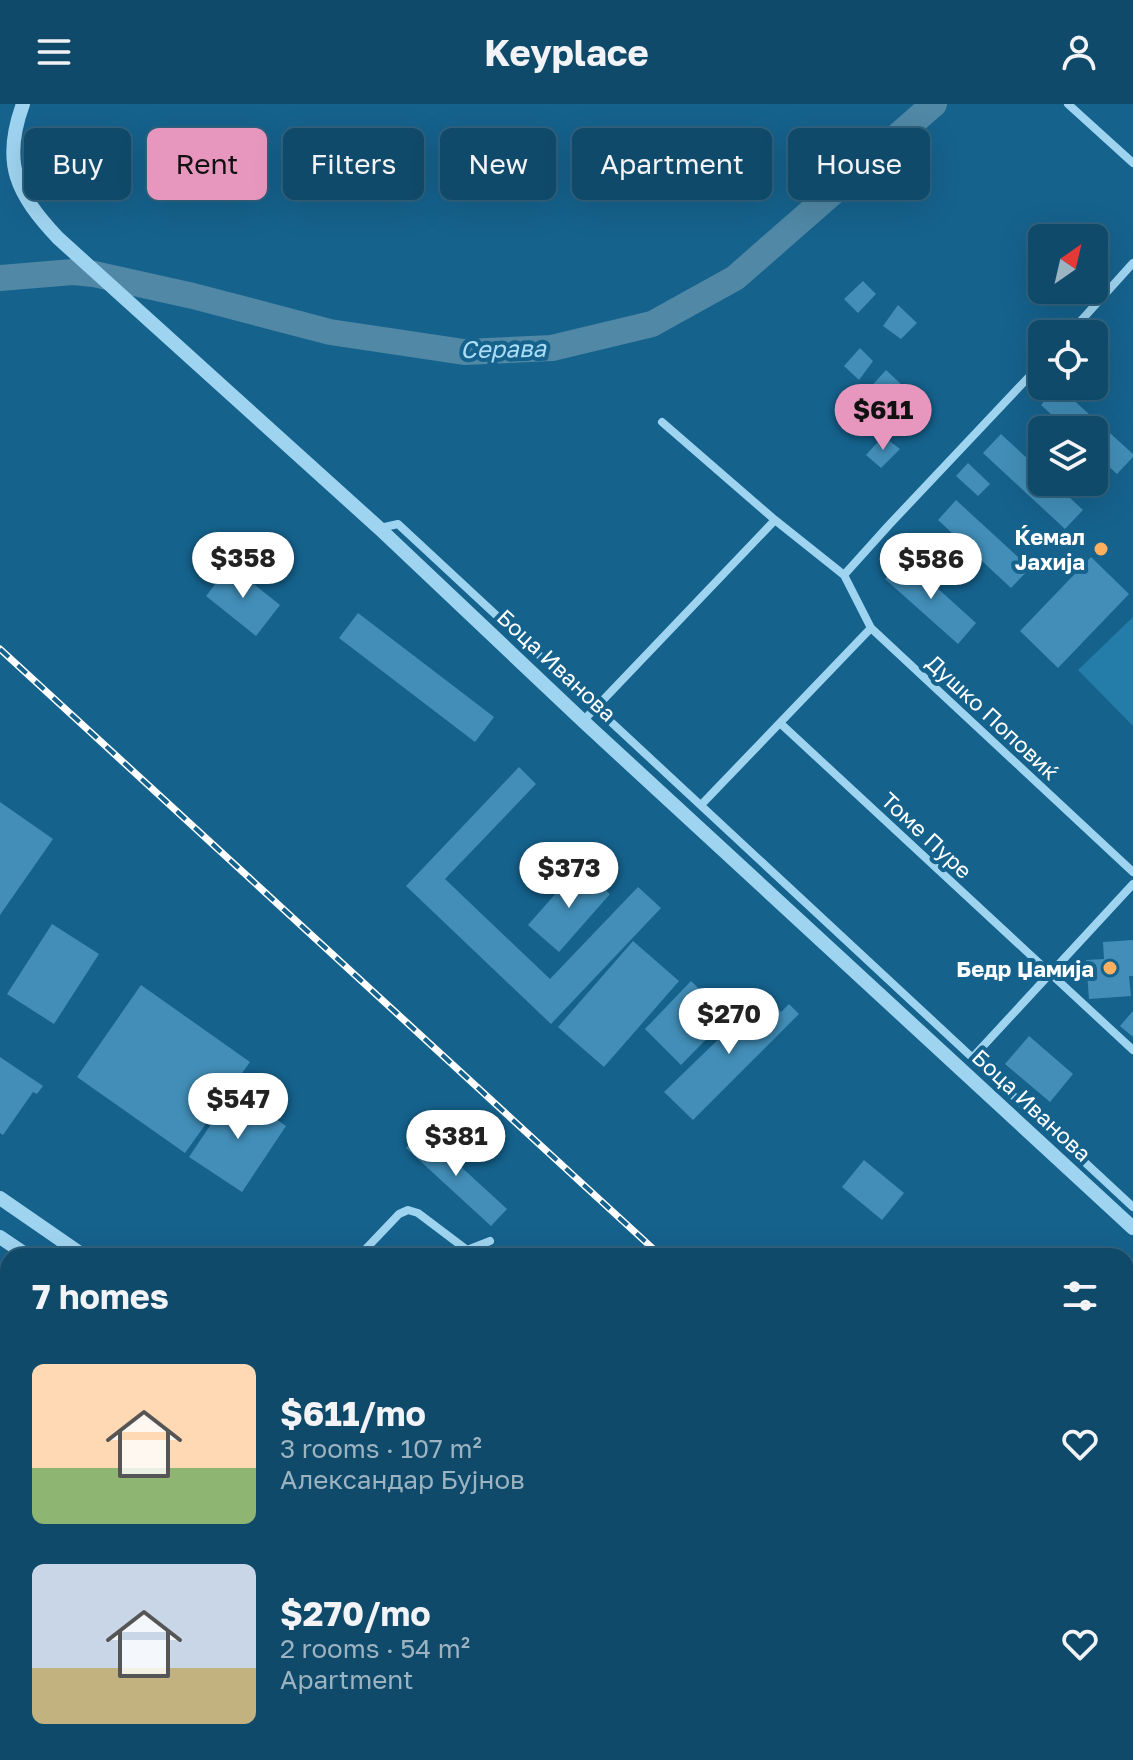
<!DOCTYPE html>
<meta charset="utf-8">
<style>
body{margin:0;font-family:"Golos Text",sans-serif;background:#195170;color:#f1f3f6;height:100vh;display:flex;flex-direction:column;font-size:30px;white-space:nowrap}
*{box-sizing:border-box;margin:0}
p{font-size:26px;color:#9cb3c1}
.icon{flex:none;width:44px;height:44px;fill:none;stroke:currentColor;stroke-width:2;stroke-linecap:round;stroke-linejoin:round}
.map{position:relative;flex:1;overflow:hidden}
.drawer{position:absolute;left:0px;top:1144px;width:1134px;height:512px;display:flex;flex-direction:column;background:#104a6a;border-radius:24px 24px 0 0;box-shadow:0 8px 32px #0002,0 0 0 2px #30627e}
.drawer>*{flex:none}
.hud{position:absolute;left:24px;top:24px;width:1086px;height:72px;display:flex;gap:16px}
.needle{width:52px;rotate:34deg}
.buttons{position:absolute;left:1028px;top:120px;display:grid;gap:16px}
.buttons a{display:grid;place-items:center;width:80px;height:80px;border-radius:12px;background:#104a6a;box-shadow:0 8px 32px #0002,0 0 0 2px #30627e;font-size:40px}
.price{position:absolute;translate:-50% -68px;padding:0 18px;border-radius:28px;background:#fff;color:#222;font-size:26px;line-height:52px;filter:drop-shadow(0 2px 4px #0008)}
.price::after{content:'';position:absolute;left:50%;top:48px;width:24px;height:18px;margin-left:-12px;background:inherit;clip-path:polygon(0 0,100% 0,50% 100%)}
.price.active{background:#e797bd;color:#111}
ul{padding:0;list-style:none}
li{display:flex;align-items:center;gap:24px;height:200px;padding:0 32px}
li span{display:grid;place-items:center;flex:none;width:224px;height:160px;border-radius:12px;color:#555}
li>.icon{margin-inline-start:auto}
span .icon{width:96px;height:96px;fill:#fffc;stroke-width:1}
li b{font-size:34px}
h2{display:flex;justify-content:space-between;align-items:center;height:96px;padding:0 32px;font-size:34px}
.chip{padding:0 28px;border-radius:12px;background:#104a6a;box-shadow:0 8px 32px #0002,0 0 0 2px #30627e;font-size:28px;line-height:72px}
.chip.active{background:#e797bd;color:#111}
header{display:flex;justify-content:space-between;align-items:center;height:104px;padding:0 32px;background:#104a6a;font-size:36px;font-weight:700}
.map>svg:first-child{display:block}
</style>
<header><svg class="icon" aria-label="menu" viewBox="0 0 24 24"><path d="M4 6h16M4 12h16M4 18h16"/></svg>Keyplace<svg class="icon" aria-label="person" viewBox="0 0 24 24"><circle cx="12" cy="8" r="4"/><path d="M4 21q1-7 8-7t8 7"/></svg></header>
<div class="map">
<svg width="1133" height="1656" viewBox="0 0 1133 1656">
<rect width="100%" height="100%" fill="#15628d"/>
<path fill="#247ca9" d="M1133,513V622L1078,566Z"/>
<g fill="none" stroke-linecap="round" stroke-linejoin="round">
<path stroke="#5088a5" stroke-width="26" d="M0,174L73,168L94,170L193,192L330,228L464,248L552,244L652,220L735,174L934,0"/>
</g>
<path fill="#428eb8" d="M863,177L876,190L858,209L844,195Z
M898,201L917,219L901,235L883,222Z
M860,244L873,257L859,276L844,262Z
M886,266L902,281L880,300L867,287Z
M1058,282L1133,350V353L1117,370L1094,349V326H1068L1041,301Z
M1001,330L1042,368V378H1053L1083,406L1065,425L983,349Z
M883,332L900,345L881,364L866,351Z
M968,359L990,380L978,392L956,372Z
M956,396L1030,464L1011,484L938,416Z
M1091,453L1129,490L1058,564L1020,527Z
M904,454L976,519L958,540L885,475Z
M230,461L280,501L256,532L206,492Z
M358,509L494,613L475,638L339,534Z
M519,663L536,680L445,775L550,875L638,783L661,804L551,920L406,782Z
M0,698L53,735L0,811Z
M579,763L610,790L559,848L528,821Z
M52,820L99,850L54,920L7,890Z
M1133,836V872H1129L1131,892L1089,895L1086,856L1104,855L1103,838Z
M633,837L679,877L604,963L558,923Z
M691,877L728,913L681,961L645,925Z
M141,881L250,958L185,1049L77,973Z
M764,891L781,908L789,900L799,910L693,1016L664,988Z
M1133,907V933L1120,922Z
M1029,932L1073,970L1050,998L1005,960Z
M0,953L43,982L37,990L33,988L3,1031L0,1029Z
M234,986L286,1022L242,1088L189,1053Z
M422,1027L507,1105L491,1122L406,1044Z
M864,1056L904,1089L882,1116L842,1083Z
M1126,1196L1133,1202V1240L1126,1248Z
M1133,1278V1360L1126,1354V1286Z
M20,1648H49L44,1656H15Z
M315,1648H362L372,1654L371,1656H311Z
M411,1648H438L433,1656H406Z
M470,1648H511L505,1656H482Z
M616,1648H670L682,1656H628Z
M966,1648H992L987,1656H960Z"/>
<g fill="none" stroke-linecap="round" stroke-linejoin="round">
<path stroke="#9fd4f0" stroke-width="8" d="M1068,0L1133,59
M1069,230L1133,159
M662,318L775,416L844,471L871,524L1133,768
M380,424L398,420L1133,1103
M844,471L889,421L1042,259
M583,617L775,416
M780,619L1133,946
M701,701L871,524
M973,953L1133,780
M359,1152L399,1110L408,1106L418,1109L467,1146L490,1137
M0,1193L8,1198
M0,1361L8,1348
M0,1388L8,1393
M187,1656L192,1648
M379,1656L384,1648"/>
<path stroke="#9fd4f0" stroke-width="14" d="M23,0C1,60 17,90 58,134L379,424L583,617L1133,1124
M0,1094L84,1152
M0,1133L28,1152
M1126,1542L1133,1531
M742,1648L753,1656
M792,1648L802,1656
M1049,1656L1055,1648"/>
<g stroke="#fff" stroke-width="7">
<path id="rail" d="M0,545L661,1152
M1126,1556L1133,1562
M1126,1583L1133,1590"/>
</g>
<use href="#rail" stroke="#15628d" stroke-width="4" stroke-dasharray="12" stroke-linecap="butt"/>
</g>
<g fill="#ffb05e" stroke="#15628d" stroke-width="3">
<circle cx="1101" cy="445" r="8"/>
<circle cx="1110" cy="864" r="8"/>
</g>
<g text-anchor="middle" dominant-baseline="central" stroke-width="8" stroke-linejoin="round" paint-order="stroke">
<g font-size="22" font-weight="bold" fill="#fff" stroke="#15628d" text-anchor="end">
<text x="1085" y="432">Ќемал<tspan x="1085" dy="25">Јахија</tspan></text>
<text x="1094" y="864">Бедр Џамија</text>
</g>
<g font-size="22" fill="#fff" stroke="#15628d">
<text transform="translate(557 561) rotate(43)">Боца Иванова</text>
<text transform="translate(993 613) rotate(43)">Душко Поповиќ</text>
<text transform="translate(927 731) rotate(43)">Томе Пуре</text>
<text transform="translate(1032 1001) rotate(43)">Боца Иванова</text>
</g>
<g font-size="24" font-style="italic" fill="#abddf7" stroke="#15628d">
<text transform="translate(503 244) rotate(-1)">Серава</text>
</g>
</g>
</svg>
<div class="buttons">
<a><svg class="needle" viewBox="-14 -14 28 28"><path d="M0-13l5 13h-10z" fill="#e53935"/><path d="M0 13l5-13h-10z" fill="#9cb3c1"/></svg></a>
<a><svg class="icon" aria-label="locate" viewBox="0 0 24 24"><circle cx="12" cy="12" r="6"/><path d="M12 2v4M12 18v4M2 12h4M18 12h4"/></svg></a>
<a><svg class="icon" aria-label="layers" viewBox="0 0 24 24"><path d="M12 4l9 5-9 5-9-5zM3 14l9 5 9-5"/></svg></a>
</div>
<b class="price active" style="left:883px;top:348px">$611</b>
<b class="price" style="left:243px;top:496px">$358</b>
<b class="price" style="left:931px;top:497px">$586</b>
<b class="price" style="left:569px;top:806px">$373</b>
<b class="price" style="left:729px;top:952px">$270</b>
<b class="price" style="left:238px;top:1037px">$547</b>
<b class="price" style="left:456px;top:1074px">$381</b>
<div class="hud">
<a class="chip">Buy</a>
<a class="chip active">Rent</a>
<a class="chip">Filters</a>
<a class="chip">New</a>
<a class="chip">Apartment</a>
<a class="chip">House</a>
</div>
<section class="drawer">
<h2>7 homes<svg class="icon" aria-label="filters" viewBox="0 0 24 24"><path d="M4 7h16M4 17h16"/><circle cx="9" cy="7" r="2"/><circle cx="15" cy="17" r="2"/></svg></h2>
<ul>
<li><span style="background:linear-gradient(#ffd9b3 65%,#8fb573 0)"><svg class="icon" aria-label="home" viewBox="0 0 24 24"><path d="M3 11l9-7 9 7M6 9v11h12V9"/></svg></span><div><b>$611/mo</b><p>3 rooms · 107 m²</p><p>Александар Бујнов</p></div><svg class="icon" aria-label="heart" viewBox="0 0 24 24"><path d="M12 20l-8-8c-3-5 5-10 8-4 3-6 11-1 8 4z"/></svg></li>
<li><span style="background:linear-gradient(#c9d6e8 65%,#c2b280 0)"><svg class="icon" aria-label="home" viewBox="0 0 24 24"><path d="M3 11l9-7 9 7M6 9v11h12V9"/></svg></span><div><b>$270/mo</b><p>2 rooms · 54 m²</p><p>Apartment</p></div><svg class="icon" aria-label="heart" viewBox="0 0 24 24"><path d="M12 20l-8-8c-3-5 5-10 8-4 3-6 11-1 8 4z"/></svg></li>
</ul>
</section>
</div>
